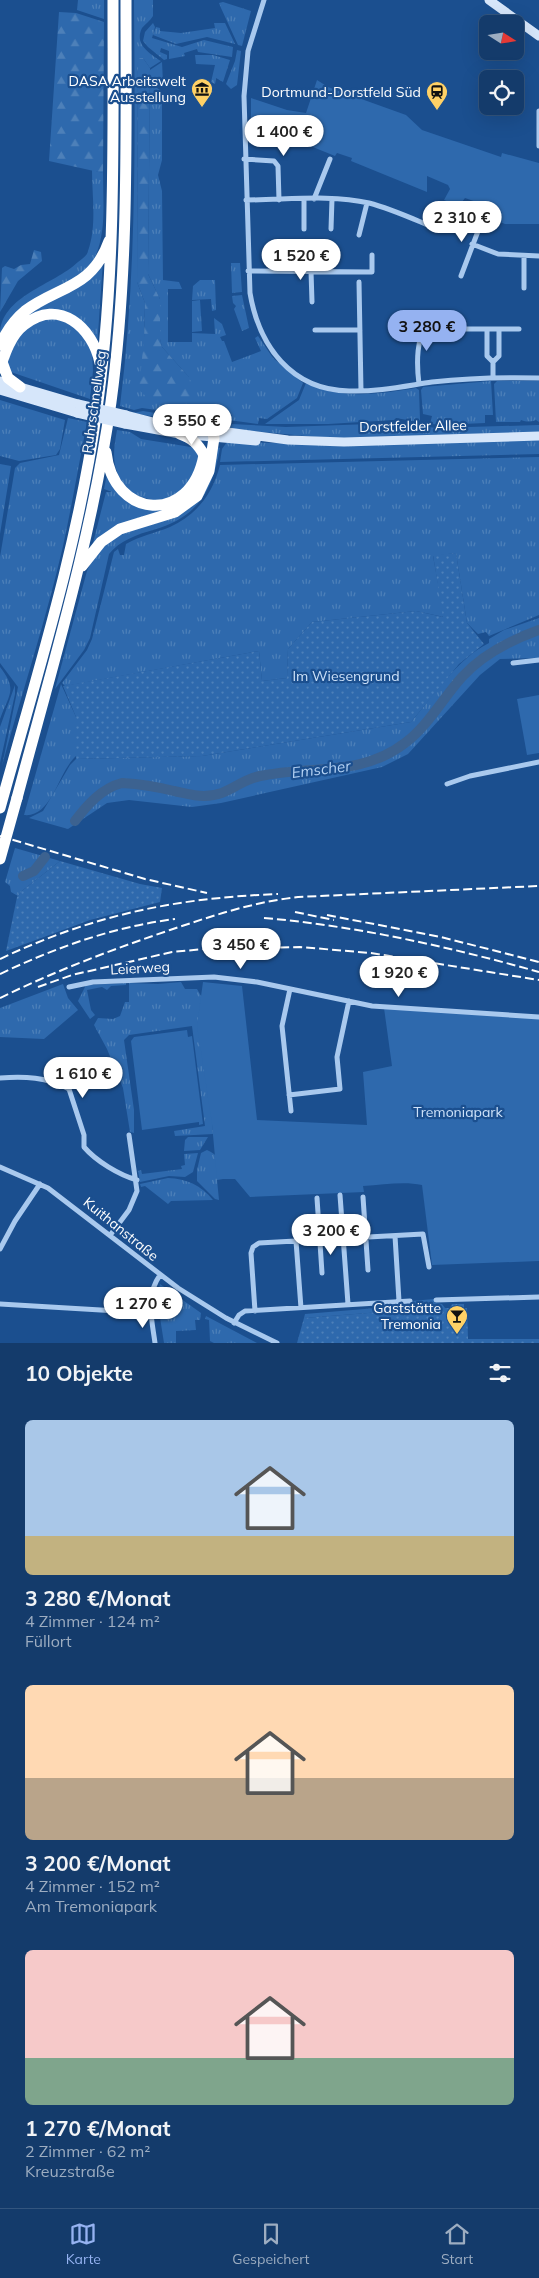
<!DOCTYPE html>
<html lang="de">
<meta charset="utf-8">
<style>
body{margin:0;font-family:Mulish,sans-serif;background:#214673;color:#f1f3f6;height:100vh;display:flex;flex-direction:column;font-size:19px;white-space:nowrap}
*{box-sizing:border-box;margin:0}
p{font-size:16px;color:#9dadc1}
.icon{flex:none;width:28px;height:28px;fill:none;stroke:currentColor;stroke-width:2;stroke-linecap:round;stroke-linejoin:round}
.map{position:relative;height:1343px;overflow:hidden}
.side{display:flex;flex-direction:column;background:#143b6b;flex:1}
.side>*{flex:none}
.needle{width:32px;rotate:102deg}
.tools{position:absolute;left:479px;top:15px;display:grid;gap:10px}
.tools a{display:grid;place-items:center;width:45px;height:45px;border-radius:8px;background:#143b6b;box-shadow:0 5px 20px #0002,0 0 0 1px #33557e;font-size:25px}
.price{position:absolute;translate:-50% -42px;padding:0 11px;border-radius:18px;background:#fff;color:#222;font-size:16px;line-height:32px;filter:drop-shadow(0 1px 2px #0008)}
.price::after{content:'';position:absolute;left:50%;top:30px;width:15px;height:11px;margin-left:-8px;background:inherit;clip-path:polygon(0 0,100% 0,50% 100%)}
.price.on{background:#95b2f1;color:#111}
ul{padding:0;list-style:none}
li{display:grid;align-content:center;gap:10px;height:265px;padding:0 25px}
li span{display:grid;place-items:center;height:155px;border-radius:8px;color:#555}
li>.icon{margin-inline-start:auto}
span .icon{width:90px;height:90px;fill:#fffc;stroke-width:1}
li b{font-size:21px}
h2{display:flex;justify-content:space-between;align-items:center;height:60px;padding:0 25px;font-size:21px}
.menu{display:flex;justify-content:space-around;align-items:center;height:70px;border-top:1px solid #33557e;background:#143b6b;font-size:14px;color:#9dadc1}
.menu a{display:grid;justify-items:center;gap:2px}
.menu .on{color:#95b2f1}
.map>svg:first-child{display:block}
</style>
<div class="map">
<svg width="539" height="1343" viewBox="0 0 539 1343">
<defs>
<pattern id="grass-tufts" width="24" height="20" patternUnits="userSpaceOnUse" patternTransform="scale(1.25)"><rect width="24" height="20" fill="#2e69ad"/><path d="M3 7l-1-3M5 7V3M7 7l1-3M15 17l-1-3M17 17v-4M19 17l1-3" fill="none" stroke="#4d80b9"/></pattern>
<pattern id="forest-firs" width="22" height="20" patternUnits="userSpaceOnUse" patternTransform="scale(1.25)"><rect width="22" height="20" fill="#2e69ad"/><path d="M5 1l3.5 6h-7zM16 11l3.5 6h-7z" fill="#4d80b9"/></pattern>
<pattern id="garden-dots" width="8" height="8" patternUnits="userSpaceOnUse" patternTransform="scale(1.25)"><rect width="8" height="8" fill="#2e69ad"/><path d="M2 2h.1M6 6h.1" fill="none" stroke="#4d80b9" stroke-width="1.8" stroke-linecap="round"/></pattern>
</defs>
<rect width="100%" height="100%" fill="#1b4f8f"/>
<path fill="url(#grass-tufts)" d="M78,0H104V19L77,10Z
M134,0H153V16C150,21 145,24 142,28C134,44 149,53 161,61L150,68L143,58H138L137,282L145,303L144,338L189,377L162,347L160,339V299L148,274L150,70L162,62L163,83L158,84L157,88L162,91V160L158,175L162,191L163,280L179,282L182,289H168V342H192V333L215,334L214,318L222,324L226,335L220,337L222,341H224L232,362L261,351L255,338L258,336L273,358L303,383L297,398L267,419L259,418L258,424L142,408L134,410L120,406C137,271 135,136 134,0Z
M223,2L251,11L242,46L238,45L221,8L219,3Z
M153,23L155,27L152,38L182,47L204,40L233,47L232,57L198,52L197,49L184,53L185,56L169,59V51L161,48L160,52L167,55V59L164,60L148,47L143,41L145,32Z
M214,23H225L235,44L207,37L176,44L153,35L156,27L160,28V31L181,33L215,28Z
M237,50L241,51L237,85L231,89L226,84L235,61Z
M195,55H213L230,60L223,82L216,78L215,84L211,82L215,65L196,64Z
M92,170L103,173C103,207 108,242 87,271L0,335C0,296 54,285 78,262C82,259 87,256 88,251C97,226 92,196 92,170Z
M103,261L97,348L75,318L23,322L28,314Z
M231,263H240L242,292L232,293Z
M200,280H215L216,310L212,311L211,299L192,300L193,286Z
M242,295L249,328L242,331L234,309L236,306L233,303L232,296Z
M200,300L202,331L192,332V301Z
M46,317L76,325L92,351L93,371L90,399L8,371C7,337 20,334 46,317Z
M491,381L493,415H485V423L462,424L461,422L458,424L446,422V425L430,424L432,416L423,414L421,390L423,387Z
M497,381H539V422L536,420C530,422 527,422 521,420L520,422H496L494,384Z
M306,383C341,400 379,394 416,388L419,390L420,420L418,422L411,421V418L407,420L396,418L394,420L328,424H265L299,400Z
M0,400L65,420L60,449L56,455L19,461L0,456Z
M143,411L223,424V429L133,413Z
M68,418L87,422C79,463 72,505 63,546C46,620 22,692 2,766L18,687L0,663V557L15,468L20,463L59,455Z
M399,423L436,428L539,425V433L338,439L228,429L229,424H231L286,427Z
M117,430L130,432L141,439L197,448L200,454L191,485L162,503L128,493C112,468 112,458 117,430Z
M539,439V454L220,462L222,449L227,442L373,445Z
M216,447L220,448C212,492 198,517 153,530C138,534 119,541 109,554L90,638L84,650L55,689L87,571L92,560L111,538L186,509Z
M539,457V615L489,636L486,632L478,634L467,623L456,553L433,556L444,617L416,611L312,622L288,649L287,678L262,681L259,651L65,686L62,683L87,650L92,639L114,552L118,549L120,555H124L126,544C140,536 155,533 170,527C197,515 213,493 220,465Z
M0,464L11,466L0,534Z
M107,474L157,509L204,474L190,498L93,543L106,492H112L104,489Z
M539,618V658L500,659L480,675L408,754L382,767L221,803L192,807L129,800L107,803L68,829L29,818L43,811L70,765L76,759L202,756L411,722C435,694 457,659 489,643V639L504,630Z
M0,667C18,690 9,694 0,719Z
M61,684L76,717V756C58,772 52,818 24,815Z
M15,685V694L0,763V727Z
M15,848L60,861L23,890L18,896L11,892L10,886L5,882Z
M181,982L185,989H197L205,1003L213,1134L175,1136L174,1131L205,1126L192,1026L129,1035L124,1040L134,1110V1133L130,1132L123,1088L107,1049L94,1025L98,1018L113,1019L120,1016L125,1002H129V983L158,984Z
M126,983V985L111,986L107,990L102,987L87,990L91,1010L95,1015L90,1019L78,1001L86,985Z
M63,984L68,998L78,1010L44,1039L0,1037V1008Z
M188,1137H208L200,1150L184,1151L185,1140Z
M207,1150C220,1156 225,1165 223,1179L217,1180L219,1200L215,1199L197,1181V1170L201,1153Z
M198,1153L193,1172L185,1177L169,1176L140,1182L138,1171L141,1170L142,1174L182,1169L181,1166L185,1165L184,1154Z
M168,1178C187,1179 201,1185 213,1200L171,1201L168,1204L145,1186L141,1187L140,1184Z
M160,1284L201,1313L200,1320H195L196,1330L176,1331V1343H164L159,1311L155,1307Z
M434,1299L435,1303L442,1304L445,1308H450L452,1304H464V1308L434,1309L432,1308L304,1318L305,1314L412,1305V1301Z
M206,1316L257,1343H214L210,1341L209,1320L205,1319Z"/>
<path fill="url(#forest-firs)" d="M59,12L76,13L104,22L103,173L49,161Z
M138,58H143L150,68L148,274L160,299V339L162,347L189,377L194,402L149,399L139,390L144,338L145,303L137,282Z
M34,250L41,252L42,261L18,281L0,312L2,268L5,266L14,269L21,265L30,264Z"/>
<path fill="#2e69ad" d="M317,80L328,87L406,115L422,130L501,157L502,153L539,163V224H505L480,214L482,204L465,198L459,206L444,200L450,189L448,185L427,176V192L351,161L352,158L337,153L335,156L251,122V98L287,110L306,113Z
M539,695V753L527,755L517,699Z
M203,982L242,986L257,1120L367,1125L363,1072L392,1066L384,1008L539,1018V1261L432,1265L422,1185C403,1181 384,1185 363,1186L364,1192L250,1197L235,1179H217L212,1124L197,1025Z
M187,1030L188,1037L192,1036L203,1124L199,1125V1122L142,1130L131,1041L134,1037Z"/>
<path fill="url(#garden-dots)" d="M456,553L467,623L484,644L459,664L411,722L202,756L76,759V717L63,686L259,651L262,681L287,678L288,649L312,622L416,611L443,617L433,555Z
M60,861L140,884L162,888L160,902L90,920L6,951L17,897L23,890Z
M432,1308H467L468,1339H539V1343H297L304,1318Z"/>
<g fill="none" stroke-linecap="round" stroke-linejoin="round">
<path stroke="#3c6290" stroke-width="10" d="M75,821C87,805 102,788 122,783C139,784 158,787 174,791C184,793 194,796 204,796C229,796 237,781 260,776C311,765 361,777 405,743C428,726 443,698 462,677C482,655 511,640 539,630
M23,876L34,871L45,857"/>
<path stroke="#a9c9ee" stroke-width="5" d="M264,0L248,51L244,96L250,293C259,346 291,390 349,391C377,392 405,386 432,382C468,378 503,377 539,378
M539,111V146
M244,159L274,161L278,166L279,200
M304,199V229
M314,199L330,159
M246,200C286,200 330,194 369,203C392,209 413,219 435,228
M331,229L332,199
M359,235L367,203
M472,244L498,254L539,256
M524,256V288
M248,271L372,272V255
M311,271L312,302
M461,276L483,218
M359,282L361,391
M461,329H519
M487,329V356L493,362
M315,330H360
M493,377V362L499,356V329
M419,384C416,360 417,341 427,319
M513,663L539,660
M447,784L470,776L539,762
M69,987L93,982L214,977L257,982L372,1006L539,1017
M290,989L282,1026L291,1111
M0,1078C24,1076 47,1077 69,1089L84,1135V1147C96,1161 119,1175 137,1180
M289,1095L340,1089L337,1057L349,1001
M0,1167L48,1188L178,1288L226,1318L277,1343
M340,1195L348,1304
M363,1197L368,1270
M317,1198L322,1273
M111,1234L129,1210L137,1191L129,1135
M395,1236L399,1301
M296,1241L301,1308
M0,1249L15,1221L40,1184
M436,1300L539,1297
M0,1304L151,1313
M255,1311L251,1253L253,1247L259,1243L423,1234L429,1267
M234,1323L239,1315L245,1311L410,1301
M155,1343C152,1320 145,1296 160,1275"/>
<path stroke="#d6e6fa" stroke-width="9" d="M489,0L539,36
M0,381L78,404
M0,390L77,413
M126,415L153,422L288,440L344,442L539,436
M125,424L180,434L256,441"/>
<path stroke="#fff" stroke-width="11" d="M0,345C6,332 14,320 25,311C58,286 92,289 109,241
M2,362L8,378L20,387
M0,368C5,353 11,335 24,325C59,297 93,328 100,363
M106,452C113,519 191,526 204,455C198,444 192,438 180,434
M82,566L101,542L120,529L175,512L197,496L209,471L214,438L212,430
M17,798C52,667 92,537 111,402C129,269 126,134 126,0
M0,808C36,678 77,549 96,416C116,278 113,139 113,0"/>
<path stroke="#fff" stroke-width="2" stroke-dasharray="9 4" stroke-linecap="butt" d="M0,836L145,879L207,893
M295,912L334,920
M327,915L441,937L539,962
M264,918C357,926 450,947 539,972
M0,959C93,915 175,898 278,894
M0,974C57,947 113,927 175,919
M38,987L72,975L172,952L204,949L300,947L371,953L539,980
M0,998C55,971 111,950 170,930C212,916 253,902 298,897L539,886"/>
<path stroke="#d6e6fa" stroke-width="9" d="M78,404L126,415
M77,413L125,424"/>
<path stroke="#fff" stroke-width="11" d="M0,859L17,798"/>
</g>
<defs>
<g id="museum-pin" transform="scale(1.125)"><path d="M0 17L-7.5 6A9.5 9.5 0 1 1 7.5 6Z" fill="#ffd166" stroke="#1b4f8f"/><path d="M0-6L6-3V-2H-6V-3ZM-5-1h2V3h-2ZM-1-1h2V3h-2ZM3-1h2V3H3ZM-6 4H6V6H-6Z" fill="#111"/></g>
<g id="station-pin" transform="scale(1.125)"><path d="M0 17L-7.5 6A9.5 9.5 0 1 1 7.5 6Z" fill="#ffd166" stroke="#1b4f8f"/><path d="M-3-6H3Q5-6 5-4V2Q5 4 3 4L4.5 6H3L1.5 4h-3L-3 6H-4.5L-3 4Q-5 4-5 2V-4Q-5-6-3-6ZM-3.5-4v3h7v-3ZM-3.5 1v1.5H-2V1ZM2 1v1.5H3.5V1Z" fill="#111"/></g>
<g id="bar-pin" transform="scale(1.125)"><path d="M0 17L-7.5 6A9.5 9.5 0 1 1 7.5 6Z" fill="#ffd166" stroke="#1b4f8f"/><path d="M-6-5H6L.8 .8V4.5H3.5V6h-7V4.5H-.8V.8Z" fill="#111"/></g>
</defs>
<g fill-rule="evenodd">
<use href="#museum-pin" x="202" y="89"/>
<use href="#station-pin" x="437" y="92"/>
<use href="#bar-pin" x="457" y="1316"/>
</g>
<g text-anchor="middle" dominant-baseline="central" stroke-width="4.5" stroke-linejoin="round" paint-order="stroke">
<g font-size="14" fill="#fff" stroke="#1b4f8f" text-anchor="end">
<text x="186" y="81">DASA Arbeitswelt<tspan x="186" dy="16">Ausstellung</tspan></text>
<text x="421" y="92">Dortmund-Dorstfeld Süd</text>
<text x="441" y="1308">Gaststätte<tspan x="441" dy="16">Tremonia</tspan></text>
</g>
<g font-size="14" fill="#fff" stroke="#1b4f8f">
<text transform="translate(94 402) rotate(-82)">Ruhrschnellweg</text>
<text transform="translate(413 426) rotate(-1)">Dorstfelder Allee</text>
<text transform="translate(140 968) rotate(-3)">Leierweg</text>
<text transform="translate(121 1229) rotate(39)">Kuithanstraße</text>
</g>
<g font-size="14" fill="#cfe3fa" stroke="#1b4f8f">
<text x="346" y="676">Im Wiesengrund</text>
<text x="458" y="1112">Tremoniapark</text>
</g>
<g font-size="15" font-style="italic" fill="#b5d3f5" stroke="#1b4f8f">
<text transform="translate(321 769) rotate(-7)">Emscher</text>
</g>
</g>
</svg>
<div class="tools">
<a><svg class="needle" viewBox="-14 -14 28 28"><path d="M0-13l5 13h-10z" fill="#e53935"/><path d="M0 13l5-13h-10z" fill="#9dadc1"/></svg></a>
<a><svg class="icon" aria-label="locate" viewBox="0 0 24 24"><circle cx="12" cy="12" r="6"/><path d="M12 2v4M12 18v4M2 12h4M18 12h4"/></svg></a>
</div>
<b class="price" style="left:284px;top:157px">1 400 €</b>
<b class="price" style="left:462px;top:243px">2 310 €</b>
<b class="price" style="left:301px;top:281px">1 520 €</b>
<b class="price on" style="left:427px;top:352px">3 280 €</b>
<b class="price" style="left:192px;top:446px">3 550 €</b>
<b class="price" style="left:241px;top:970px">3 450 €</b>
<b class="price" style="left:399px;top:998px">1 920 €</b>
<b class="price" style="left:83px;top:1099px">1 610 €</b>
<b class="price" style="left:331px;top:1256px">3 200 €</b>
<b class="price" style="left:143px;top:1329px">1 270 €</b>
</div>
<section class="side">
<h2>10 Objekte<svg class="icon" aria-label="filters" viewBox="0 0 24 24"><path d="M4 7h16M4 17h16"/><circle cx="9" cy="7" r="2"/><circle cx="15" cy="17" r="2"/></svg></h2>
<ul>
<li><span style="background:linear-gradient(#a9c7e8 75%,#c2b280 0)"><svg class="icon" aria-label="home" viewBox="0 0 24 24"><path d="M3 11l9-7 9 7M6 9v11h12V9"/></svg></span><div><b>3 280 €/Monat</b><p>4 Zimmer · 124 m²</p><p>Füllort</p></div></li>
<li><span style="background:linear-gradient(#ffd9b3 60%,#b9a48a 0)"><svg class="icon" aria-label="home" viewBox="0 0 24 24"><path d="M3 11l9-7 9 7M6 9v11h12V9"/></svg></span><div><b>3 200 €/Monat</b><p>4 Zimmer · 152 m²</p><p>Am Tremoniapark</p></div></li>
<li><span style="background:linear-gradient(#f6c9c9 70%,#7fa58c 0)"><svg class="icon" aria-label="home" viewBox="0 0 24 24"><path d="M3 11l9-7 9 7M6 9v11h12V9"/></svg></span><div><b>1 270 €/Monat</b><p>2 Zimmer · 62 m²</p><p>Kreuzstraße</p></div></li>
</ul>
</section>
<nav class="menu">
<a class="on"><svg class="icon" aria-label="map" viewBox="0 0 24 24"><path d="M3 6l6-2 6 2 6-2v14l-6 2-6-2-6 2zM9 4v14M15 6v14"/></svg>Karte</a>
<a><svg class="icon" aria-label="saved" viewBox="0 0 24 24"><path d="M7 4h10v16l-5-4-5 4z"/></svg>Gespeichert</a>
<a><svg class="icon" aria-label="home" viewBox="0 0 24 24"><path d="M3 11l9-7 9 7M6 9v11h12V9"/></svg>Start</a>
</nav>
